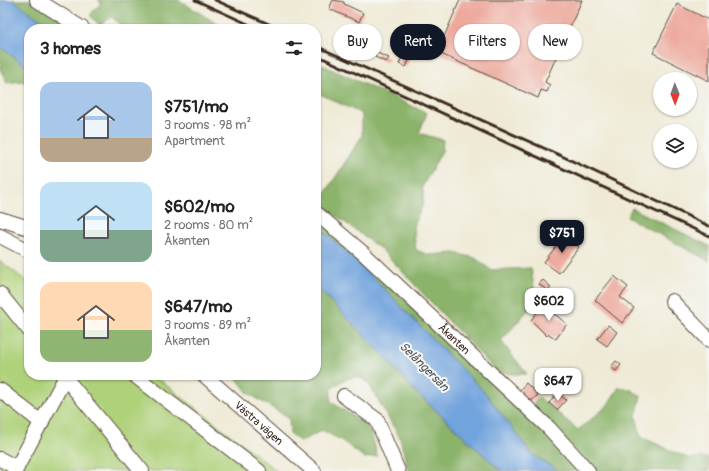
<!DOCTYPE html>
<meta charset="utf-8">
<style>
body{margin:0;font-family:Pangolin,sans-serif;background:#f6f6f6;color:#222;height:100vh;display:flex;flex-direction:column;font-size:15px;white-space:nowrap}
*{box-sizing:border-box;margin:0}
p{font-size:13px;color:#767676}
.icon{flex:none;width:22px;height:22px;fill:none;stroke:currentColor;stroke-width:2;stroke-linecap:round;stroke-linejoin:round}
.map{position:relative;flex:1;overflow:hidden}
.panel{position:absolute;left:24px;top:24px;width:297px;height:356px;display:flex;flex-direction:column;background:#fff;border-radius:16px;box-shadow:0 1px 3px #0004}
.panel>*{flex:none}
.hud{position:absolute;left:333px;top:24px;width:316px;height:36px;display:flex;gap:8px}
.needle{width:26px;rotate:179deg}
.fabs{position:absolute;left:653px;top:72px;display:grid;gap:8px}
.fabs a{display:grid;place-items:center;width:44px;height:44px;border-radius:50%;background:#fff;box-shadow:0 1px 3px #0004;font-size:20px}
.price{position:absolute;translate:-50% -34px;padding:0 9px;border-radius:8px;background:#fff;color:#222;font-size:13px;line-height:26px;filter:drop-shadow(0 1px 2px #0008)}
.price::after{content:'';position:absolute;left:50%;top:24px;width:12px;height:9px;margin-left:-6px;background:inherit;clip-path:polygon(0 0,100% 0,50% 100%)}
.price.active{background:#111827;color:#fff}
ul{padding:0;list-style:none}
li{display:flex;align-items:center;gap:12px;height:100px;padding:0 16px}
li span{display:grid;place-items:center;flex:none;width:112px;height:80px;border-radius:12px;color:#555}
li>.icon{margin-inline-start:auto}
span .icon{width:48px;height:48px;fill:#fffc;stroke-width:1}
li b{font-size:17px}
h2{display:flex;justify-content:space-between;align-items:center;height:48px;padding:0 16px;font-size:17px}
.pill{padding:0 14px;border-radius:18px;background:#fff;box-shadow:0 1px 3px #0004;font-size:14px;line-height:36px}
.pill.active{background:#111827;color:#fff}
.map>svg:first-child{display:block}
</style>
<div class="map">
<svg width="709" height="471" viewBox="0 0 709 471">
<rect width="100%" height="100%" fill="#f6f6f2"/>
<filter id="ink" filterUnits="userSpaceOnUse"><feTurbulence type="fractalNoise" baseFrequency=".025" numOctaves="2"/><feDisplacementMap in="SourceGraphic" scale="8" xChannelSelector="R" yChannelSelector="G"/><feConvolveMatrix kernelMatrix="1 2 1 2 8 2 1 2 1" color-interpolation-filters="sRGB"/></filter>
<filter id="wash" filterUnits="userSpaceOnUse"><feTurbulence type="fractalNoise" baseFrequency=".012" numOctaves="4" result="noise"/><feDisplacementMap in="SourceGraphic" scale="16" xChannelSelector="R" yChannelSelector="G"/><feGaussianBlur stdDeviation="0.9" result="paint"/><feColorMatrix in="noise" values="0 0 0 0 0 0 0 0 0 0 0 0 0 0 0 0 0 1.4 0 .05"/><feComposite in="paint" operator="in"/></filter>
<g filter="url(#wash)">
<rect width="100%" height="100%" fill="#efead5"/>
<path fill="#afd17a" stroke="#757e4c" d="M0,261L29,283V375H153L277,471H0Z"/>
<path fill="#8bb36a" stroke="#636e44" d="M13,0H32L77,29C49,29 35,16 13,0Z
M98,0H179L225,29H124L112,17L99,25L90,15L101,3Z
M0,47L29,68V85L22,81L7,83L0,69Z
M316,62L427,113L419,133L443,140L442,151L422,187C427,206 419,208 415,224C413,231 415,242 416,250L429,255L454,253L475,258L491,270L531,268L536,301L501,341L527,374H510L495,370L382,250L319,203L362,136V114L316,92Z
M632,208L709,246V261L627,217Z
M316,219L342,239L535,422L582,471H558L532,454L486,394L366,270L321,229L316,226Z
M316,286L384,356L417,393L501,471H408L400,438L367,381C352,373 343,380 331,389V402L361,421L372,434L377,456L365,458L341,440L322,430L301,442L290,434L289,418L248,393L234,375H316Z
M619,387L630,389L641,396L636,416L641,437L688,458H709V471H595L531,406L539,397L578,430L607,406Z"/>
<path fill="#71a3dd" stroke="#56667e" d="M0,0H13L39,19L62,29H29V68L0,47Z
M316,226L321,229L366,270L486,394L532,454L558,471H501L417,393L384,356L316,286Z"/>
<g id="blocks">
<path fill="#eda69a" d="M333,0L344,2V4L363,13L359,22L329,9Z
M460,0H582L545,82L550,85L547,92L541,90L538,98L441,54L443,47L440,46Z
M677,4L709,20V81L653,53Z
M377,53L389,58L386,62L375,57Z
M404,53L411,56L406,67L399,64Z
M564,236L579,247L559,273L544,262Z
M614,276L628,287L620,297L634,308L622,323L595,300Z
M543,280L551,287L548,291L539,284Z
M543,305L567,324L556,339L549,334L547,336L531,320Z
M608,325L617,332L607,346L597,339Z
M616,361L621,365L616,371L611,367Z
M526,383L538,395L528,404L517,393Z
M558,393L566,400L557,410L549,403Z"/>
</g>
</g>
<g filter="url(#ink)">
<use href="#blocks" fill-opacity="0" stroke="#564739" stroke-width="1"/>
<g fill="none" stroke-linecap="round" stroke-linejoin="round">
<g stroke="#564739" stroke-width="16">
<g id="minor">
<path d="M37,0L83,29"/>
<path id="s1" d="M316,213L363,253L549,428L588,471"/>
<path d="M0,219L29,228"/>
<path d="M0,236L29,251"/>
<path d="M0,294L29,330"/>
<path d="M672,301L709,340"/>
<path d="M63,375L142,471"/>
<path d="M134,375L259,471"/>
<path id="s2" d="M204,375L314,471"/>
<path d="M0,390L42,423"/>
<path d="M344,396L377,420L398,471"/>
<path d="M0,459L17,468"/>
<path d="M15,471L65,378"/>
</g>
</g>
<use href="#minor" stroke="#fff" stroke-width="14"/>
<path stroke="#3b2a1e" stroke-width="3" d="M195,0L259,29
M215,0L280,29
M316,46L566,158L709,226
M316,55L709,236"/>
</g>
</g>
<g text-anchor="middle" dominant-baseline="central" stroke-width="4" stroke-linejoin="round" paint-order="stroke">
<g font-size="11" fill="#3b2a1e" stroke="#f6f6f2">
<text stroke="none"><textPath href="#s1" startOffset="187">Åkanten</textPath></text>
<text stroke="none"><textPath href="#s2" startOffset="73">Västra vägen</textPath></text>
</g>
<g font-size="12" font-style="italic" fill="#4e5461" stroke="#f6f6f2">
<text transform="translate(424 367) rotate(45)">Selångersån</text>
</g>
</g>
</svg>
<div class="fabs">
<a><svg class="needle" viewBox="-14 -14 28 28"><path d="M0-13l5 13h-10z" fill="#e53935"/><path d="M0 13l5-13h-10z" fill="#767676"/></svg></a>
<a><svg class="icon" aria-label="layers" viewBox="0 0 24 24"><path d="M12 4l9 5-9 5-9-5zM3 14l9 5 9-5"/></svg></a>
</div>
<b class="price active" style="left:562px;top:254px">$751</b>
<b class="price" style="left:549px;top:322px">$602</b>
<b class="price" style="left:558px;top:402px">$647</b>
<div class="hud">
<a class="pill">Buy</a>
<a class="pill active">Rent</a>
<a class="pill">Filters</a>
<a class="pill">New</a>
</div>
<section class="panel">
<h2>3 homes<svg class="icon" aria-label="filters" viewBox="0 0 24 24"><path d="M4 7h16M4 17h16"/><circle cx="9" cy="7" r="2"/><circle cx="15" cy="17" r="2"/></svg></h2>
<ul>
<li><span style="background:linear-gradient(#a9c7e8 70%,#b9a48a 0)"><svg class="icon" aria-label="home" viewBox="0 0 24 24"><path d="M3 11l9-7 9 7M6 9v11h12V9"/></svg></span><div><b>$751/mo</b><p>3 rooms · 98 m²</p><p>Apartment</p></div></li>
<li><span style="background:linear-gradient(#bfe0f5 60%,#7fa58c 0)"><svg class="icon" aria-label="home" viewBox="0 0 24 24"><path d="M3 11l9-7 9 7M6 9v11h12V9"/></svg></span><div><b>$602/mo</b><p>2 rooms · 80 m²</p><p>Åkanten</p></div></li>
<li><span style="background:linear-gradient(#ffd9b3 60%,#8fb573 0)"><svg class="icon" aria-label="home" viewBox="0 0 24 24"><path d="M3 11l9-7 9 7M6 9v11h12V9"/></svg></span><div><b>$647/mo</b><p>3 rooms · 89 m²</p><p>Åkanten</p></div></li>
</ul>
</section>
</div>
